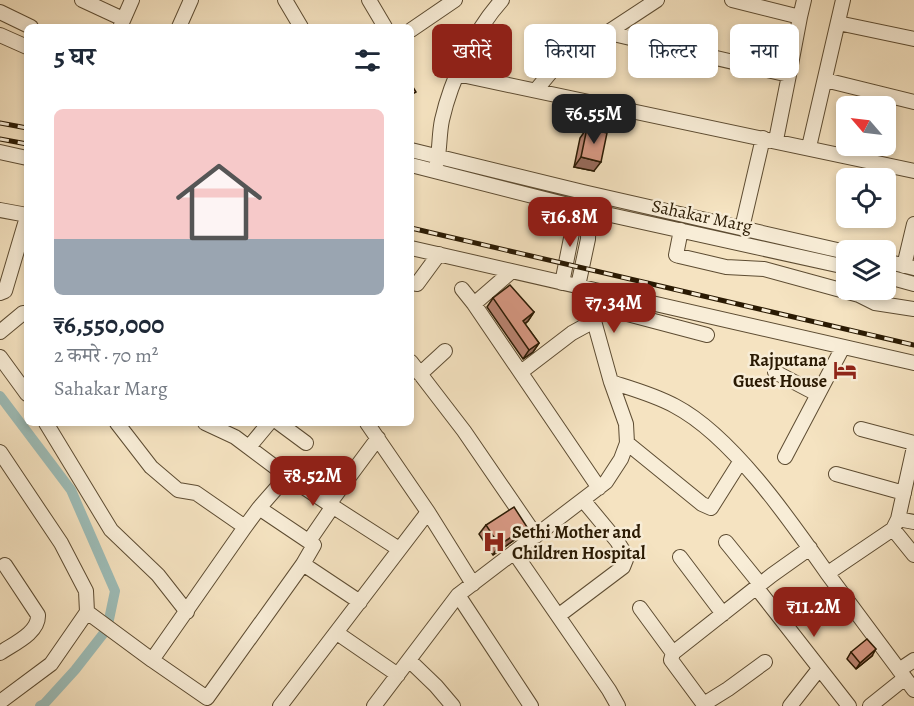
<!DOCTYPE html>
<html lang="hi">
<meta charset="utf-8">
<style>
body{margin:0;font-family:Alegreya,"Noto Serif Devanagari",serif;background:#f6f6f7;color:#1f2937;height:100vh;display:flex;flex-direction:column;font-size:22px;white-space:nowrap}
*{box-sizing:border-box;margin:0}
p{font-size:20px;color:#747a83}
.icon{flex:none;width:33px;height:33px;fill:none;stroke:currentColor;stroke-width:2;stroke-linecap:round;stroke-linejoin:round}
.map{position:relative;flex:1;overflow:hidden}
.sheet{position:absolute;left:24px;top:24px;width:390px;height:402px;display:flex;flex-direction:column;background:#fff;border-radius:9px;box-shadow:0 3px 9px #0003}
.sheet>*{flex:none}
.top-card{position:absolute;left:432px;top:24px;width:392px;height:54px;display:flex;gap:12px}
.needle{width:39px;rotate:298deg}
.buttons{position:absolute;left:836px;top:96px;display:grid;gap:12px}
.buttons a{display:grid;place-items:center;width:60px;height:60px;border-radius:9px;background:#fff;box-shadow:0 3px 9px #0003;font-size:30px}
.price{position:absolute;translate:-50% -51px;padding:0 14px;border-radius:12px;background:#8f2418;color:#fff;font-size:20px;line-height:39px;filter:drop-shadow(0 2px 3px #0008)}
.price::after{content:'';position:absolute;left:50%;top:36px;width:18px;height:14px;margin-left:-9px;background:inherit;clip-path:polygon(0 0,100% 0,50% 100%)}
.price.selected{background:#222;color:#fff}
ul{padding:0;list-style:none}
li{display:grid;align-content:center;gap:12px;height:318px;padding:0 30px}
li span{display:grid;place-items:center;height:186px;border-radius:9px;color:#555}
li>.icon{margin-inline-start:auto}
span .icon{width:108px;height:108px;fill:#fffc;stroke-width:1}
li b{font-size:26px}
h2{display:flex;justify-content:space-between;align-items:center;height:72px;padding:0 30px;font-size:26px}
.tag{padding:0 21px;border-radius:9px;background:#fff;box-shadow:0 3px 9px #0003;font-size:21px;line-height:54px}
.tag.selected{background:#8f2418;color:#fff}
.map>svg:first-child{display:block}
</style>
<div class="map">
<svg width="914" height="706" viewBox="0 0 914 706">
<rect width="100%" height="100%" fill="#f5e3c1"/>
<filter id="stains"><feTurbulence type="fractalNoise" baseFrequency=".00333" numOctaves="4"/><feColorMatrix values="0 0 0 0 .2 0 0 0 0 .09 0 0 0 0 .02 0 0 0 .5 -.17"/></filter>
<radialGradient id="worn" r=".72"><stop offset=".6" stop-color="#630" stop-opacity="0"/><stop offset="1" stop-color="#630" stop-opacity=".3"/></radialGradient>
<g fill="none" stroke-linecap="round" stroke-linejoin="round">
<path stroke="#9dbdb8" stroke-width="10" d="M0,396L71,490L115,591L107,629L75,670L44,704L40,706"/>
<g stroke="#5d4c32" stroke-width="16">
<path id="minor" d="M82,0L123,19
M285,0L301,27
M369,0L385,27
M0,12L31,27
M800,17L804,0
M838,23L914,39
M121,25L132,0
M179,27L191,0
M411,30L455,0
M609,33L789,75L800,17L732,0
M0,35L27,47
M457,74L914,171
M825,80L914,102
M536,90L555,67L657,0
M776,140L789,75
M809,147L843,0
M411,150L583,192L846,252
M0,152L27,158
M437,162C440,148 439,134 442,120C451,80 474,31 502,0
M411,165L588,210L846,267
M0,210L27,215
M742,228L763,138
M681,230L676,255L679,256L726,267L764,269L859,295L875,303L914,309
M411,248L914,363
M885,261L914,268
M904,266L914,224
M512,271L474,304L599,488
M885,276L914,284
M562,283L573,228L572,206
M417,284L439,254
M578,286L588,239L589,204
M462,289L474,304
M0,293L5,291L27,217
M594,303L616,311L707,335
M0,332L23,313
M0,357L27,394
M411,362L464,431L536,536
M521,372L572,333L594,321
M775,372L817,394
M420,374L445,351
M611,382C633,389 655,395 675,406C732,436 790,520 827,573C856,612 885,651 914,690
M46,423L111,530L158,575L187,612
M117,423L151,467L178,490L196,493L245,527L259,508L314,545L303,564L360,602
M205,423L235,437L287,476L259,508
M279,423L306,443
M367,423L428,512
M861,429L914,443
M378,438L329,504L399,549
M627,443L702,504L711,508L740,462
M249,447L269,423
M914,447L898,519L893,529L914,555
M0,452L61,543L86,591L87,612L51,664L0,702
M785,457L843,347
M836,474L904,493
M287,476L329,504
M898,519L914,522
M245,527L152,660L207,698L303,564
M309,541L333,506
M726,542L760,584
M514,552L609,690L618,706
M680,557L723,614
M828,573L893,529
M756,587L849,706
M458,595L531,706
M640,608L673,653
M87,612L152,660
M558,616L623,567L627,557L617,541L583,500
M337,633L398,675
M0,653C13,644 39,633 38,615L5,565
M409,660L436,686L453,706
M899,670L914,660
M704,704L728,689L765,662
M280,706L428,512L473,584
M374,706L458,595L606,482L621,459L627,443L626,424L611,382L594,321L592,290
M705,706L671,660L673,653L772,575L810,548
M790,706L819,669
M870,706L905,678"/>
</g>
<use href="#minor" stroke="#f8edd7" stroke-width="14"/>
<g stroke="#2a1a03" stroke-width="5">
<path id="rail" d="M0,123L27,128
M0,139L27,144
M411,228L914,345"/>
</g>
<use href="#rail" stroke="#f8edd7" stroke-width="3" stroke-dasharray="9" stroke-linecap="butt"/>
</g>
<path fill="#ba8472" stroke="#2a1a03" stroke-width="1.5" d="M587,128L594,171L574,167L580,138Z
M493,298L534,312L528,321L525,324L539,343L533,352L523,359L487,307Z
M486,525L520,536L493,555L479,534Z
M851,652L872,656L856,669L847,659Z"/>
<path fill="#976b5c" stroke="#2a1a03" stroke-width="1.5" d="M581,157L601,162L594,171L574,167Z
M534,312L528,321L517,330L523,321Z
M539,343L533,352L523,359L529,350Z
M527,527L520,536L493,555L499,545Z
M876,649L872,656L856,669L860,663Z"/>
<path fill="#d89984" stroke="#2a1a03" stroke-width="1.5" d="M411,84L416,92L411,95Z
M587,128L607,133L601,162L581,157Z
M510,285L534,312L523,321L539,343L529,350L493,298Z
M514,507L527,527L499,545L486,525Z
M867,639L876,649L860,663L851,652Z"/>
<defs>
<g id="hotel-bare" transform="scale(1.8)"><path d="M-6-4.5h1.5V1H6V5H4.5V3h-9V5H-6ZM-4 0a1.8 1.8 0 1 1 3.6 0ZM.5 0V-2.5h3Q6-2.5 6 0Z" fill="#8f2418" stroke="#f8edd7" stroke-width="2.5" paint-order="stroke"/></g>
<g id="hospital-bare" transform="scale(1.8)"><path d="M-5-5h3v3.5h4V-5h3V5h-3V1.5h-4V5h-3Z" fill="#8f2418" stroke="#f8edd7" stroke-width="2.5" paint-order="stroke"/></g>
</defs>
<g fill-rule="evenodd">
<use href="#hotel-bare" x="845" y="370"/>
<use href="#hospital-bare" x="494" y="542"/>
</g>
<g text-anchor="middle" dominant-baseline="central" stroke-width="5" stroke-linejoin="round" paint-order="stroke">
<g font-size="18" fill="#2a1a03" stroke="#f8edd7">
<text transform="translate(702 216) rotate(12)">Sahakar Marg</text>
</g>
<g font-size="18" font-weight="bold" fill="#2a1a03" stroke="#f8edd7" text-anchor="end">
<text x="827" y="360">Rajputana<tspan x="827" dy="21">Guest House</tspan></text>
<text x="512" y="532" text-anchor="start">Sethi Mother and<tspan x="512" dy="21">Children Hospital</tspan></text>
</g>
</g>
<rect width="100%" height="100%" filter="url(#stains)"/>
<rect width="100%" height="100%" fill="url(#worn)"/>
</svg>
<div class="buttons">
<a><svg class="needle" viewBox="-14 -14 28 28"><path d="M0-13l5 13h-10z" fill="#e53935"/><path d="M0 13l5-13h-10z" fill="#747a83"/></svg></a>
<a><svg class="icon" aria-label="locate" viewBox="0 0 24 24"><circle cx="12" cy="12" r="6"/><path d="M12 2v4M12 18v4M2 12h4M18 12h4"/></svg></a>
<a><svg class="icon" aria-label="layers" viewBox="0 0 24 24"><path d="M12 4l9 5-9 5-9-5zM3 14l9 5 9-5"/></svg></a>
</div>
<b class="price selected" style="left:594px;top:145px">₹6.55M</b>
<b class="price" style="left:570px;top:248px">₹16.8M</b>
<b class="price" style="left:614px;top:334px">₹7.34M</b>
<b class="price" style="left:313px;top:507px">₹8.52M</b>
<b class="price" style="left:814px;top:638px">₹11.2M</b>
<div class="top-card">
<a class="tag selected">खरीदें</a>
<a class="tag">किराया</a>
<a class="tag">फ़िल्टर</a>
<a class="tag">नया</a>
</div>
<section class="sheet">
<h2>5 घर<svg class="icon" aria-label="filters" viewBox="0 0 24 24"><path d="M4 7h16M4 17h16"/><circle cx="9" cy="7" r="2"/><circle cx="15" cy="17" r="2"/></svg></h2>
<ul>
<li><span style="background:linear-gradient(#f6c9c9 70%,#9aa5b1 0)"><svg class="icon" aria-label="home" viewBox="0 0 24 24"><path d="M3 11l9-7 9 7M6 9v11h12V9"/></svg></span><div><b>₹6,550,000</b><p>2 कमरे · 70 m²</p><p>Sahakar Marg</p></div></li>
</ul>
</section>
</div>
